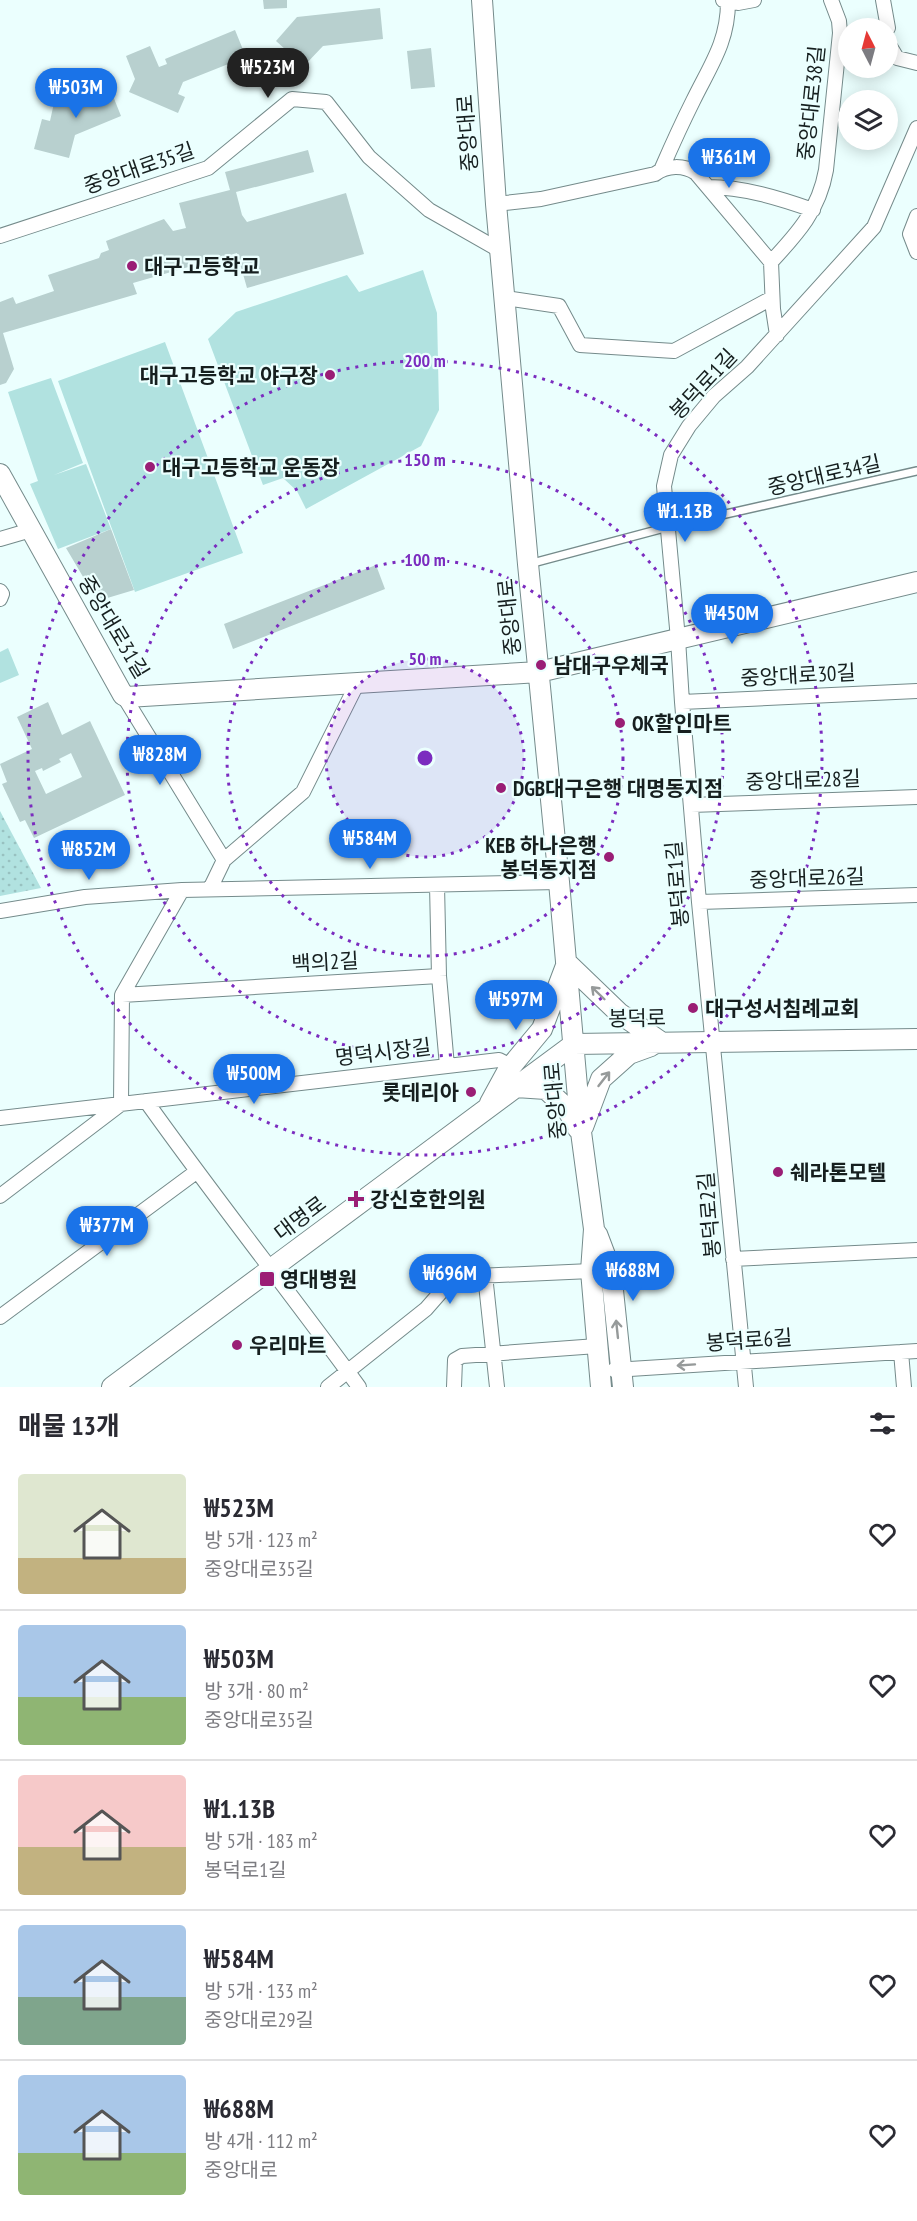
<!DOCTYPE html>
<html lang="ko">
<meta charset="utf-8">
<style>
body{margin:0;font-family:"PT Sans Narrow","Noto Sans KR",sans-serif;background:#f2f2f3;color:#2b2b33;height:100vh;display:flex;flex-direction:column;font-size:22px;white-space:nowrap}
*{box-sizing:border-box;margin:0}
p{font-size:20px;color:#7c7c81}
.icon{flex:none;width:33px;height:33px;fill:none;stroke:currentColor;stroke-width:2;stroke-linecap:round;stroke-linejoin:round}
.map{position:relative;height:1387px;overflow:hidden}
.details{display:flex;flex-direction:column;background:#fff;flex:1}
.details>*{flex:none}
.needle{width:39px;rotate:354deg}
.fabs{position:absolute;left:838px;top:18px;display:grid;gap:12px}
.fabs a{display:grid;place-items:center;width:60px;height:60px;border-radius:50%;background:#fff;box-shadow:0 3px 15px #0003;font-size:30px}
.price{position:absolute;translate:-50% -51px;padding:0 14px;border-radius:21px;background:#1a73e8;color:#fff;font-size:20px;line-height:39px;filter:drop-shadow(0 2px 3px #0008)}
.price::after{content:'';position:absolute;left:50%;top:36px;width:18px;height:14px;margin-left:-9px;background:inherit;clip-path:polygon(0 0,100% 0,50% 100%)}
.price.current{background:#222;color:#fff}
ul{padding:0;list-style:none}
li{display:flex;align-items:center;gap:18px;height:150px;padding:0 18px}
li+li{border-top:2px solid #e1e1e2}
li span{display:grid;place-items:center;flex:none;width:168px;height:120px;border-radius:6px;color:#555}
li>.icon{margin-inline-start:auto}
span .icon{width:72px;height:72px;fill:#fffc;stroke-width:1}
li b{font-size:26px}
h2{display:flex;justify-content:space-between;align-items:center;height:72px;padding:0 18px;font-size:26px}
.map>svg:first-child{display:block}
</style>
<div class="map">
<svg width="917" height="1387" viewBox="0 0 917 1387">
<defs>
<pattern id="grass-dots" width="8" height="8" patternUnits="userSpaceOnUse" patternTransform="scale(1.5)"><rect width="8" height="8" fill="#b1e2e0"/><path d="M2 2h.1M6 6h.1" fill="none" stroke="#98c1c0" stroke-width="1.8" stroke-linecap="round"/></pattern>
</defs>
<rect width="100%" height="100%" fill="#ebfffe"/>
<path fill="url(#grass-dots)" d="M0,811L41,888L0,896Z"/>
<path fill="#b1e2e0" d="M423,270L437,313L439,410L421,446L306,509L297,491L283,478L263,485L208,339L236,312L347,275L359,292Z
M165,342L243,553L135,592L58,381Z
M51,378L83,463L54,475L86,464L111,529L58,549L30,484L38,481L8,392Z
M8,648L19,675L0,683V652Z"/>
<path fill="#b8d0cf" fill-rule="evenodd" d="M263,0H287V8L264,9Z
M380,8L383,39L323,46L304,66L276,41L297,17Z
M235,30L246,57L183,82L178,94L185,97L178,113L129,92L135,79L126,56L150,46L159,67L167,64L165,59Z
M431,48L435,87L411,89L407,51Z
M107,81L121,116L75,135L69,158L34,149L42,119L50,121L54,103Z
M308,150L314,172L236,192L242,215L247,222L346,193L364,254L247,288L237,253L133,283L137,294L3,333L14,369L6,383L0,385V302L13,297L16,304L54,291L48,275L99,258L101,253L109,250L106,241L164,219L173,231L186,228L179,203L230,190L225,172Z
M111,529L134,590L104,599L95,597L66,548Z
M376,565L385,589L233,649L224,624Z
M48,702L62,735L90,721L125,795L34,838L25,820L20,822L2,784L7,782L0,764L32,749L17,717ZM71,753L82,777L46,794L35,771L42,768L43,771L61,762L59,759Z"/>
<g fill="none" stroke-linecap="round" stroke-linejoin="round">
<g stroke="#758b8b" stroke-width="10">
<path id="lane" d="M529,564L668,527L917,471"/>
</g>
<g stroke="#758b8b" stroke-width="16">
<path id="street" d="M723,0L738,3L754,0
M883,0L888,28
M888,43L897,58L917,63
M662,168C672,145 682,123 693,101C710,66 728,42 728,2
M708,187C743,187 779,198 813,210
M496,204L541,199L655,174C667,165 684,165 696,173L771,262
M917,216L910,234L917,252
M0,236L208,168L292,99L326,102L369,157L429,210L501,251
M506,298L559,306L580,345L674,351L772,298
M777,335L773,309L771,262C798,233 819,210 826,170L840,33L839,21L831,0
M0,539L31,530
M0,591L2,594L0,599
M123,695L224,860
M682,702L917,691
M691,805L917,797
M437,885L439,976L447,1066
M210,889L224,860L303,792L357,684
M699,902L917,895
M0,911L85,897L182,890L559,882
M122,995L439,976
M146,1101C215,1198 289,1291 359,1387
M0,1118L499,1060L511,1066
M0,1196L121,1104L122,995L182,890
M733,1259L917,1250
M485,1275L497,1387
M0,1317L196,1172
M901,1352L904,1387
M614,1370L917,1351
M328,1387L426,1309L454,1277L591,1271
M454,1387L455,1360L462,1356L597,1346
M746,1387L699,902L682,702L678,639L664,486L671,455L689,426L714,396L747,367L874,227L917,128"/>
</g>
<g stroke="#758b8b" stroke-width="22">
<path id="secondary" d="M482,0L496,204L528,564L559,882L581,1132L594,1229L591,1271L601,1387
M0,474L123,695L127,697L539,672L917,582
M574,1044L917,1039
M516,1087L546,1089L567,1109L578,1129
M490,1103L508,1070L542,1029L567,963L619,1013L661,1042
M583,1127L601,1079L629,1054L651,1046
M597,1234L611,1271L623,1387
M112,1387L574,1044"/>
</g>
<use href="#lane" stroke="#fff" stroke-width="7"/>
<use href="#street" stroke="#fff" stroke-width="14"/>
<use href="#secondary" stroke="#fff" stroke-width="20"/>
</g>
<defs><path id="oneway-shaft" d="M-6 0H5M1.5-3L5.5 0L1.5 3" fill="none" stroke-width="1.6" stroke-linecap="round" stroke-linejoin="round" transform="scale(1.5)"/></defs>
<g stroke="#969a9a">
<use href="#oneway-shaft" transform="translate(598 993) rotate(-136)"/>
<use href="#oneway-shaft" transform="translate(604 1079) rotate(-52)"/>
<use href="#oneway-shaft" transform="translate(617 1329) rotate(-96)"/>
<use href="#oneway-shaft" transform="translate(686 1365) rotate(176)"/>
</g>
<circle cx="425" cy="758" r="99" fill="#7b2cbf" fill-opacity=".12"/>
<g fill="none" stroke="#7b2cbf" stroke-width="3" stroke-dasharray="3 6">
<circle cx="425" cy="758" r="99"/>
<circle cx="425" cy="758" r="198"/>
<circle cx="425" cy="758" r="298"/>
<circle cx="425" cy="758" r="397"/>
</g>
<g fill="#9a1e75" stroke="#ebfffe" stroke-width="2">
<circle cx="132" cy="266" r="6"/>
<circle cx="330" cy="375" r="6"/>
<circle cx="150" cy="467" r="6"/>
<circle cx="541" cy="665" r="6"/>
<circle cx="620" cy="723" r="6"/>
<circle cx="501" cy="788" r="6"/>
<circle cx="609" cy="857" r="6"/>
<circle cx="693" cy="1008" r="6"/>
<circle cx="471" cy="1092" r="6"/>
<circle cx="778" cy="1172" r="6"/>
<path d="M353 1190h6v6h6v6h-6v6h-6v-6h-6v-6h6z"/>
<rect x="259" y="1271" width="16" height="16" rx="3"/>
<circle cx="237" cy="1345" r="6"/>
</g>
<g text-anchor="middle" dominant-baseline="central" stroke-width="4.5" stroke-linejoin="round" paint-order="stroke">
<g font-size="21" fill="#161f1f" stroke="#ebfffe">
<text transform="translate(811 103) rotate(-84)">중앙대로38길</text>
<text transform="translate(467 133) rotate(-94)">중앙대로</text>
<text transform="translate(139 168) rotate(-19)">중앙대로35길</text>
<text transform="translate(703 384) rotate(-47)">봉덕로1길</text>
<text transform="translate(824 475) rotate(-13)">중앙대로34길</text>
<text transform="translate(509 617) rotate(-96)">중앙대로</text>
<text transform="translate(114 627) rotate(59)">중앙대로31길</text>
<text transform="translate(798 675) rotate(-3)">중앙대로30길</text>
<text transform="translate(803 780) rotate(-2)">중앙대로28길</text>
<text transform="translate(807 878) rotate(-2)">중앙대로26길</text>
<text transform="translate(677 884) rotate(-95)">봉덕로1길</text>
<text transform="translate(325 962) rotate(-3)">백의2길</text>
<text transform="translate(637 1018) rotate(-1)">봉덕로</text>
<text transform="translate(383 1052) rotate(-7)">명덕시장길</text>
<text transform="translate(555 1101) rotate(-95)">중앙대로</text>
<text transform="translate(709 1215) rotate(-95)">봉덕로2길</text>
<text transform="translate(300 1218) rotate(-37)">대명로</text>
<text transform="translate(749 1340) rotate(-4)">봉덕로6길</text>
</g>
<g font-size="21" font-weight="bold" fill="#161f1f" stroke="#ebfffe" text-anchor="start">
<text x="144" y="266">대구고등학교</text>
<text x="318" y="375" text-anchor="end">대구고등학교 야구장</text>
<text x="162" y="467">대구고등학교 운동장</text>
<text x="553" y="665">남대구우체국</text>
<text x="632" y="723">OK할인마트</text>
<text x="513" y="788">DGB대구은행 대명동지점</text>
<text x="597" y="845" text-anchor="end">KEB 하나은행<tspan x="597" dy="24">봉덕동지점</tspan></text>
<text x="705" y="1008">대구성서침례교회</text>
<text x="459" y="1092" text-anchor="end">롯데리아</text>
<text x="790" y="1172">쉐라톤모텔</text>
<text x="370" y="1199">강신호한의원</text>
<text x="280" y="1279">영대병원</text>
<text x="249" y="1345">우리마트</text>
</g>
</g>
<circle cx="425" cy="758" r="9" fill="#7b2cbf" stroke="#ebfffe" stroke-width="3"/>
<g font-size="18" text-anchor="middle" font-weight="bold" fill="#7b2cbf" stroke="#ebfffe" stroke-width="4.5" stroke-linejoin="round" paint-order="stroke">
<text x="425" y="367">200 m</text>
<text x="425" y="466">150 m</text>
<text x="425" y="566">100 m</text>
<text x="425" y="665">50 m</text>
</g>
</svg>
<div class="fabs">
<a><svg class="needle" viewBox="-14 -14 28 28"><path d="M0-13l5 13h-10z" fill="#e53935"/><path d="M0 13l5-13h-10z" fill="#7c7c81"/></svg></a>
<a><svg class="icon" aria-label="layers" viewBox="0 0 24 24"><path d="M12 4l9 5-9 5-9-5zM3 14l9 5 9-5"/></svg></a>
</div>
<b class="price current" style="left:268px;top:99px">₩523M</b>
<b class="price" style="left:76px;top:119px">₩503M</b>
<b class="price" style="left:729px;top:189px">₩361M</b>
<b class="price" style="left:685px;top:543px">₩1.13B</b>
<b class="price" style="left:732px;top:645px">₩450M</b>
<b class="price" style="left:160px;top:786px">₩828M</b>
<b class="price" style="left:370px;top:870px">₩584M</b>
<b class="price" style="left:89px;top:881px">₩852M</b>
<b class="price" style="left:516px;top:1031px">₩597M</b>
<b class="price" style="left:254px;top:1105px">₩500M</b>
<b class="price" style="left:107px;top:1257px">₩377M</b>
<b class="price" style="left:633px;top:1302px">₩688M</b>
<b class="price" style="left:450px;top:1305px">₩696M</b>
</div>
<section class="details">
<h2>매물 13개<svg class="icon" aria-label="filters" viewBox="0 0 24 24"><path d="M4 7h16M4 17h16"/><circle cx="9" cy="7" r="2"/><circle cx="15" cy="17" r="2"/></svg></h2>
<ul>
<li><span style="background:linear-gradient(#dfe7d0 70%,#c2b280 0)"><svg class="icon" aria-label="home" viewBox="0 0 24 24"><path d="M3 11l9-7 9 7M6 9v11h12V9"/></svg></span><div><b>₩523M</b><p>방 5개 · 123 m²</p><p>중앙대로35길</p></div><svg class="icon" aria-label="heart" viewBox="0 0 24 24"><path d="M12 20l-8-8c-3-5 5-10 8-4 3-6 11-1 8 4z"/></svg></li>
<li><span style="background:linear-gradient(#a9c7e8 60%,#8fb573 0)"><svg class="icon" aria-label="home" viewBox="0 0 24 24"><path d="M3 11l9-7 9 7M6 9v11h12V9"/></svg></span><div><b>₩503M</b><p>방 3개 · 80 m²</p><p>중앙대로35길</p></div><svg class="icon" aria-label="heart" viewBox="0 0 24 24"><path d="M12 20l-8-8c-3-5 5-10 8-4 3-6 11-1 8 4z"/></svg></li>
<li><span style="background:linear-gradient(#f6c9c9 60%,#c2b280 0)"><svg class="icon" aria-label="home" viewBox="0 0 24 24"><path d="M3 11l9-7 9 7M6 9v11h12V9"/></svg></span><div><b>₩1.13B</b><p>방 5개 · 183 m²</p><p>봉덕로1길</p></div><svg class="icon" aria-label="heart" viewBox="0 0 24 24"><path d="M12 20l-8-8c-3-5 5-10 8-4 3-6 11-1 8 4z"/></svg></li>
<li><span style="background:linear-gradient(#a9c7e8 60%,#7fa58c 0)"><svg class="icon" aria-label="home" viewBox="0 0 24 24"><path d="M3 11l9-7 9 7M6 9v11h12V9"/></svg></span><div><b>₩584M</b><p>방 5개 · 133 m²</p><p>중앙대로29길</p></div><svg class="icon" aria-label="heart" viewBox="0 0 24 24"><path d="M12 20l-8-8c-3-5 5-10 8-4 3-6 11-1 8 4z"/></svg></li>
<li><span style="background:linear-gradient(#a9c7e8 65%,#8fb573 0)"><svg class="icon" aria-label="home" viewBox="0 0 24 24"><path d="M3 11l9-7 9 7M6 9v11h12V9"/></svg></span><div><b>₩688M</b><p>방 4개 · 112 m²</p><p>중앙대로</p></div><svg class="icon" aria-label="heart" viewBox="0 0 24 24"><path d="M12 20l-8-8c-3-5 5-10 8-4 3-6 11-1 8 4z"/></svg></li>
</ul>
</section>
